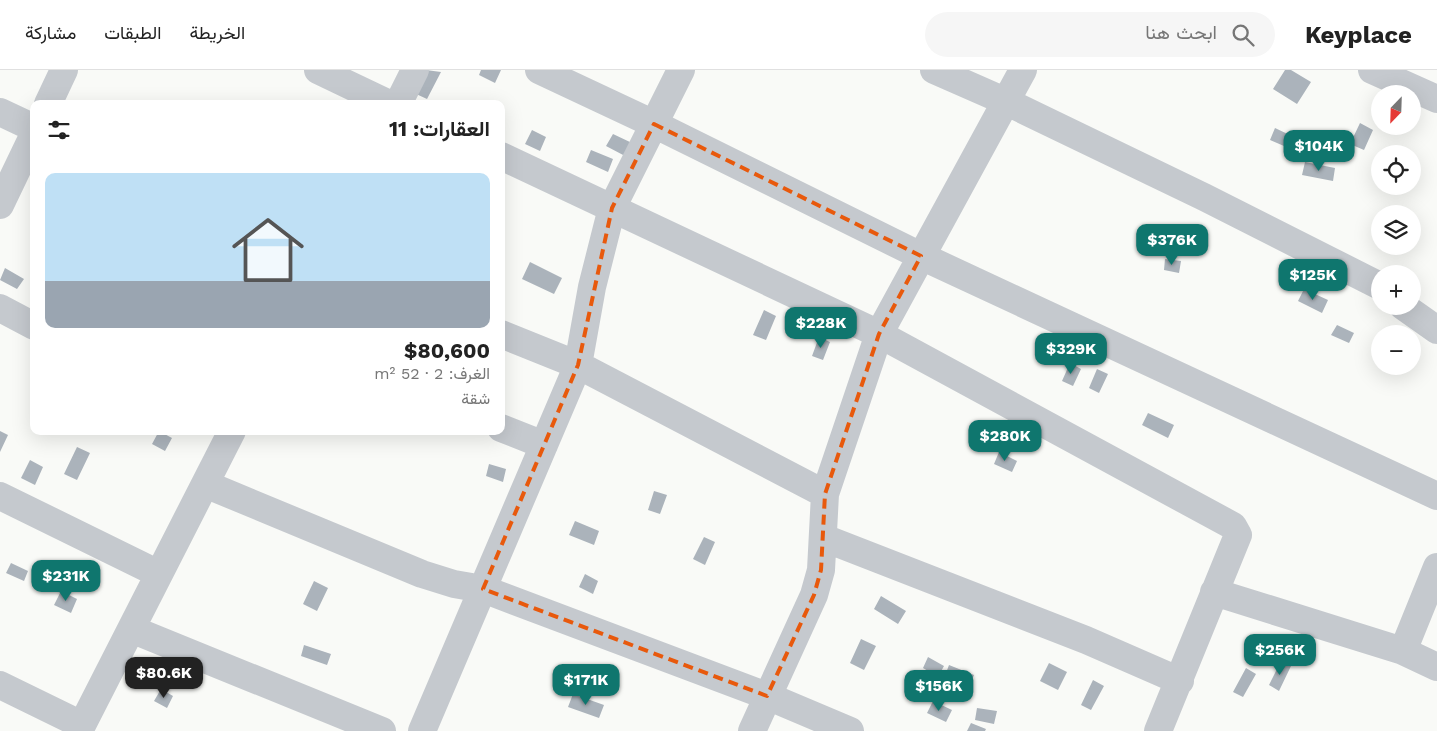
<!DOCTYPE html>
<html lang="ar">
<meta charset="utf-8">
<style>
body{margin:0;font-family:"Work Sans",Vazirmatn,sans-serif;background:#f6f6f6;color:#222;direction:rtl;height:100vh;display:flex;flex-direction:column;font-size:19px;white-space:nowrap}
*{box-sizing:border-box;margin:0}
p{font-size:16px;color:#767676}
.icon{flex:none;width:28px;height:28px;fill:none;stroke:currentColor;stroke-width:2;stroke-linecap:round;stroke-linejoin:round}
.map{position:relative;flex:1;overflow:hidden;direction:ltr}
.side{position:absolute;left:30px;top:30px;width:475px;height:335px;display:flex;flex-direction:column;background:#fff;border-radius:10px;box-shadow:0 5px 20px #0002;direction:rtl}
.side>*{flex:none}
.needle{width:32px;rotate:203deg}
.fabs{position:absolute;left:1371px;top:15px;display:grid;gap:10px}
.fabs a{display:grid;place-items:center;width:50px;height:50px;border-radius:50%;background:#fff;box-shadow:0 5px 20px #0002;font-size:25px}
.price{position:absolute;translate:-50% -42px;padding:0 11px;border-radius:10px;background:#0f766e;color:#fff;font-size:16px;line-height:32px;filter:drop-shadow(0 1px 2px #0008)}
.price::after{content:'';position:absolute;left:50%;top:30px;width:15px;height:11px;margin-left:-8px;background:inherit;clip-path:polygon(0 0,100% 0,50% 100%)}
.price.selected{background:#222;color:#fff}
ul{padding:0;list-style:none}
li{display:grid;align-content:center;gap:10px;height:265px;padding:0 15px}
li+li{border-top:1px solid #e0e0e0}
li span{display:grid;place-items:center;height:155px;border-radius:10px;color:#555}
li>.icon{margin-inline-start:auto}
span .icon{width:90px;height:90px;fill:#fffc;stroke-width:1}
li b{font-size:21px}
h2{display:flex;justify-content:space-between;align-items:center;height:60px;padding:0 15px;font-size:21px}
header{display:flex;align-items:center;gap:30px;box-sizing:border-box;height:70px;padding:0 25px;background:#fff;border-bottom:1px solid #e0e0e0}
header strong{font-size:24px}
nav{display:flex;gap:28px;margin-inline-start:auto;font-size:18px}
.search{width:350px;height:45px;background:#f6f6f6;display:flex;align-items:center;gap:12px;box-sizing:border-box;padding:0 18px;border-radius:28px;color:#767676;font-size:19px}
.map>svg:first-child{display:block}
</style>
<header>
<strong>Keyplace</strong>
<div class="search"><svg class="icon" aria-label="search" viewBox="0 0 24 24"><circle cx="10" cy="10" r="6"/><path d="M15 15l6 6"/></svg>ابحث هنا</div>
<nav><a>الخريطة</a><a>الطبقات</a><a>مشاركة</a></nav>
</header>
<div class="map">
<svg width="1437" height="661" viewBox="0 0 1437 661">
<rect width="100%" height="100%" fill="#f9faf7"/>
<path fill="#abb3bb" d="M426,0L441,2L427,29L414,23Z
M481,0H501L495,13L479,5Z
M1285,0H1291L1311,12L1297,34L1273,19Z
M1360,53L1373,60L1364,80L1350,74Z
M1275,58L1296,68L1291,79L1270,70Z
M532,60L546,67L540,81L525,74Z
M613,64L632,73L625,86L606,76Z
M591,80L613,89L608,102L586,92Z
M1305,92L1335,98L1333,111L1302,105Z
M1165,189L1181,191L1179,203L1164,200Z
M530,192L562,208L554,224L522,209Z
M5,198L24,209L17,219L0,210Z
M1304,219L1328,230L1322,243L1298,231Z
M764,240L776,246L766,270L753,265Z
M1337,255L1354,263L1349,273L1331,265Z
M819,267L830,272L823,290L812,286Z
M1070,293L1081,299L1073,316L1062,311Z
M1097,299L1108,304L1099,323L1089,318Z
M1148,343L1174,355L1168,368L1142,355Z
M0,361L8,365L0,382Z
M159,361L172,368L165,381L152,374Z
M77,377L90,383L77,410L64,404Z
M999,382L1017,391L1012,402L994,394Z
M30,390L43,397L35,415L21,408Z
M489,394L506,399L503,412L486,406Z
M654,421L667,425L660,444L648,440Z
M575,451L599,461L594,475L569,465Z
M704,467L715,472L705,495L693,489Z
M11,493L28,501L24,511L6,503Z
M585,504L598,511L593,524L579,517Z
M314,511L328,518L317,541L303,534Z
M61,521L77,529L71,543L54,535Z
M881,526L906,541L898,554L874,539Z
M861,569L876,576L864,600L850,593Z
M304,575L331,584L327,595L301,586Z
M928,587L944,596L938,607L923,598Z
M1281,591L1291,596L1279,621L1269,615Z
M173,593L197,605L190,618L166,606Z
M1049,593L1067,602L1058,620L1040,611Z
M949,595L974,605L967,621L943,611Z
M1246,598L1256,604L1243,627L1233,622Z
M1093,610L1104,616L1091,640L1081,635Z
M161,619L173,626L167,638L154,631Z
M573,624L604,635L599,648L568,637Z
M933,631L952,640L946,652L927,643Z
M977,638L997,641L994,654L975,650Z
M971,653L986,659L985,661H967Z"/>
<g fill="none" stroke-linecap="round" stroke-linejoin="round">
<path stroke="#c5c9ce" stroke-width="28" d="M318,0L389,34
M539,0L654,54L921,186L1437,426
M934,0L1007,32L1204,127L1380,216
M1372,0L1437,29
M48,34L64,0
M398,34L415,0
M0,42L34,58
M501,86L879,264L1233,456L1238,465L1158,661
M0,135L34,64
M1403,236L1437,260
M0,238L34,256
M501,264L578,295L825,424
M501,358L544,375
M205,414L422,504L454,514L483,519L767,626L850,661
M0,426L159,504
M824,468L1086,570L1180,611
M1214,522L1403,581L1437,597
M131,559L382,661
M1403,581L1437,497
M0,615L82,655
M79,661L232,361
M422,661L578,295L592,217L612,138L681,0
M752,661L814,525L821,500L825,424L879,264L1023,0"/>
</g>
<path fill="none" stroke="#e8590c" stroke-width="4" stroke-dasharray="10 6" stroke-linejoin="round" d="M654,54L921,186L879,264L825,424L821,500L814,525L767,626L483,519L578,295L612,138Z"/>
</svg>
<div class="fabs">
<a><svg class="needle" viewBox="-14 -14 28 28"><path d="M0-13l5 13h-10z" fill="#e53935"/><path d="M0 13l5-13h-10z" fill="#767676"/></svg></a>
<a><svg class="icon" aria-label="locate" viewBox="0 0 24 24"><circle cx="12" cy="12" r="6"/><path d="M12 2v4M12 18v4M2 12h4M18 12h4"/></svg></a>
<a><svg class="icon" aria-label="layers" viewBox="0 0 24 24"><path d="M12 4l9 5-9 5-9-5zM3 14l9 5 9-5"/></svg></a>
<a>+</a>
<a>−</a>
</div>
<b class="price" style="left:1319px;top:102px">$104K</b>
<b class="price" style="left:1172px;top:196px">$376K</b>
<b class="price" style="left:1313px;top:231px">$125K</b>
<b class="price" style="left:821px;top:279px">$228K</b>
<b class="price" style="left:1071px;top:305px">$329K</b>
<b class="price" style="left:1005px;top:392px">$280K</b>
<b class="price" style="left:66px;top:532px">$231K</b>
<b class="price" style="left:1280px;top:606px">$256K</b>
<b class="price selected" style="left:164px;top:629px">$80.6K</b>
<b class="price" style="left:586px;top:636px">$171K</b>
<b class="price" style="left:939px;top:642px">$156K</b>
<section class="side">
<h2>العقارات: 11<svg class="icon" aria-label="filters" viewBox="0 0 24 24"><path d="M4 7h16M4 17h16"/><circle cx="9" cy="7" r="2"/><circle cx="15" cy="17" r="2"/></svg></h2>
<ul>
<li><span style="background:linear-gradient(#bfe0f5 70%,#9aa5b1 0)"><svg class="icon" aria-label="home" viewBox="0 0 24 24"><path d="M3 11l9-7 9 7M6 9v11h12V9"/></svg></span><div><b>$80,600</b><p>الغرف: 2 · 52 m²</p><p>شقة</p></div></li>
</ul>
</section>
</div>
